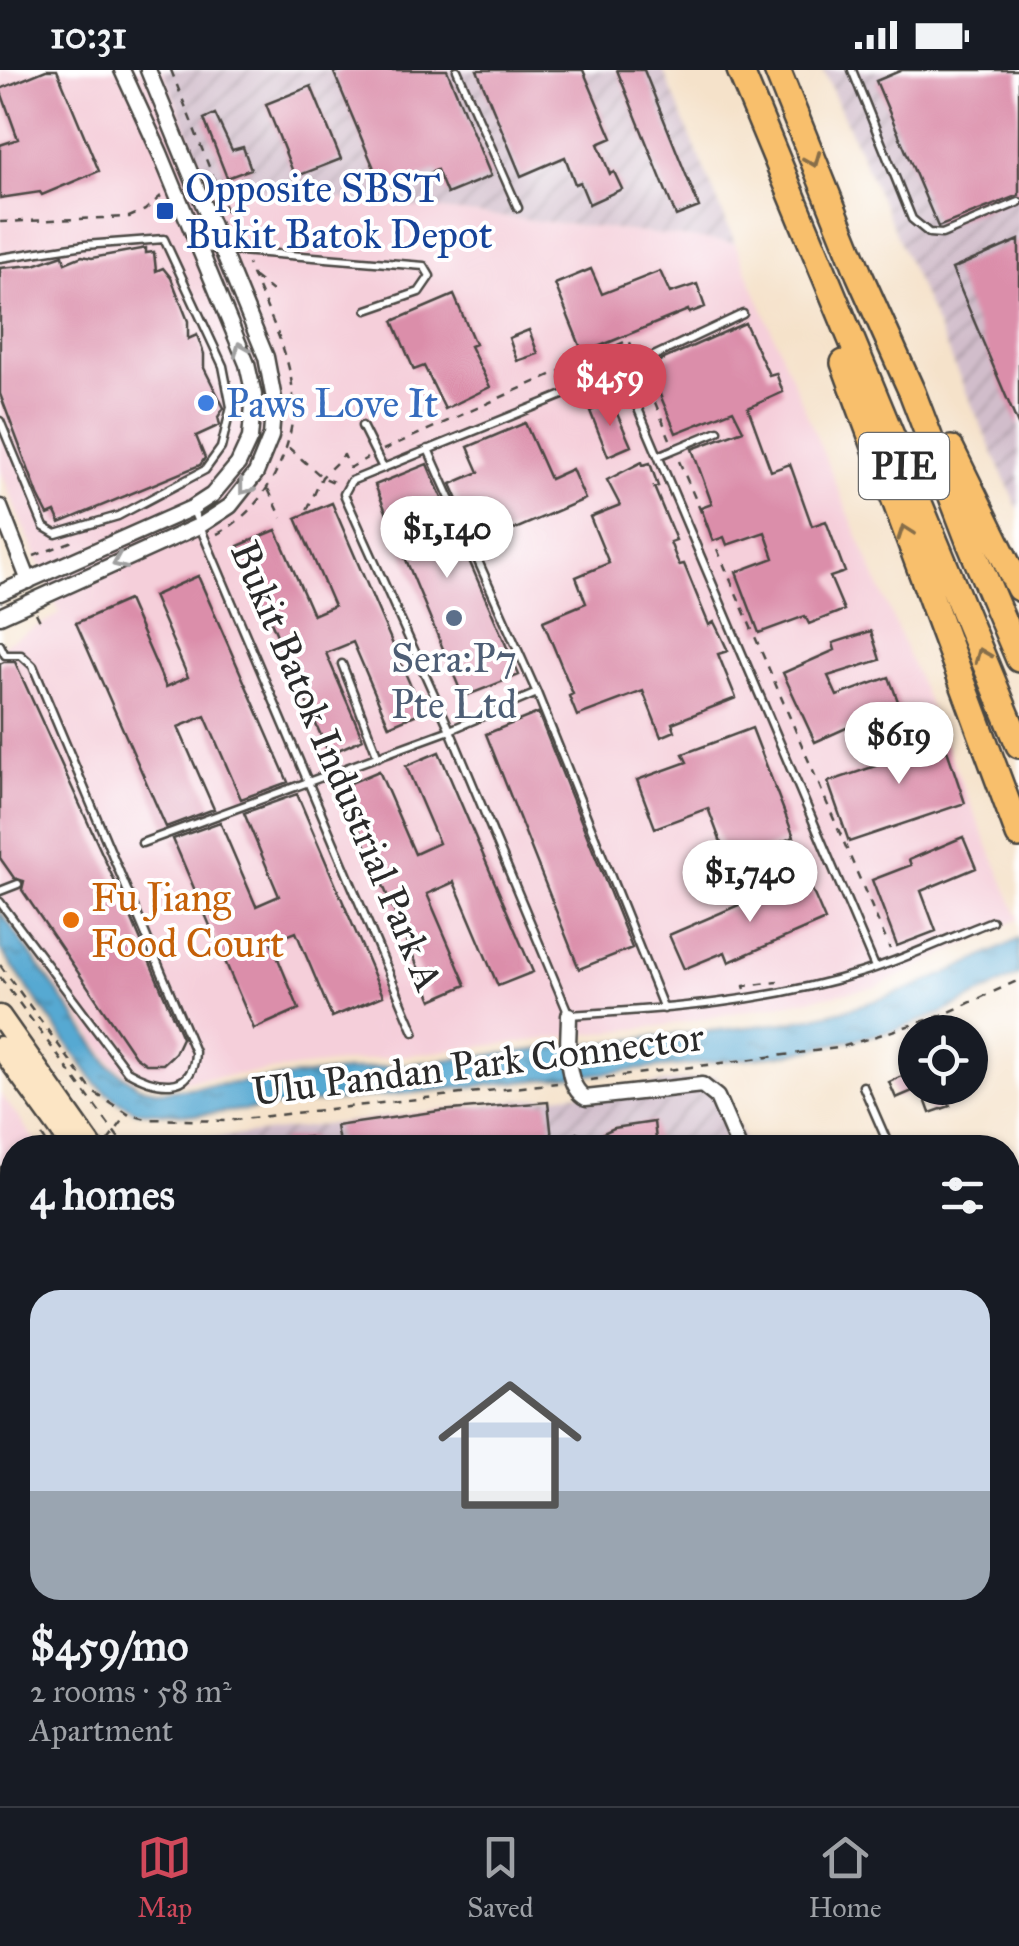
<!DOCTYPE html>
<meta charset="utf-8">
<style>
body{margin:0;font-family:"IM FELL Great Primer",serif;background:#242831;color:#f1f3f6;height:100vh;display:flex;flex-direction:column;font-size:38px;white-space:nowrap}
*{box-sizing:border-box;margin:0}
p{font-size:32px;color:#9ea1a6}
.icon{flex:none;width:55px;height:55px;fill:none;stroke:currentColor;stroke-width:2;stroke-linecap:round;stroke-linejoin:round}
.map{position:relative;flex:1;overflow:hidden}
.panel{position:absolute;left:0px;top:1065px;width:1020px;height:672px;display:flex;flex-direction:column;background:#171b24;border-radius:40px 40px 0 0;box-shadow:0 2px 8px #0004}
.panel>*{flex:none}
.buttons{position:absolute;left:898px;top:945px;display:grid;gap:20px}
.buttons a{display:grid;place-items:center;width:90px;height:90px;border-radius:50%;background:#171b24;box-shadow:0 2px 8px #0004;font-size:50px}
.price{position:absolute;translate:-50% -85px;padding:0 22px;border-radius:35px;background:#fff;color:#222;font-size:32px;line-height:65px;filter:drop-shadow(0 2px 5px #0008)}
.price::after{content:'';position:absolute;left:50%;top:60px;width:30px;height:22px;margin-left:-15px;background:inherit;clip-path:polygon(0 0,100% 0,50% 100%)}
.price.current{background:#d1495b;color:#fff}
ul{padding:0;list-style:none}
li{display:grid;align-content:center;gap:20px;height:530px;padding:0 30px}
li+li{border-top:2px solid #363941}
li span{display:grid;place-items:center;height:310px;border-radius:30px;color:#555}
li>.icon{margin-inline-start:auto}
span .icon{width:180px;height:180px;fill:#fffc;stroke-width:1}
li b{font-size:42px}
h2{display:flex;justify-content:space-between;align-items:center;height:120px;padding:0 30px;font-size:42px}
.status{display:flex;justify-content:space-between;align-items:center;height:70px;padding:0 50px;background:#171b24;direction:ltr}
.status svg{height:28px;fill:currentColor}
.tabs{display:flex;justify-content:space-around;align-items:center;height:140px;border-top:2px solid #363941;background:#171b24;font-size:28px;color:#9ea1a6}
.tabs a{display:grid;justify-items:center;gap:5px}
.tabs .current{color:#d1495b}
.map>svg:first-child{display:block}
</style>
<div class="status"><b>10:31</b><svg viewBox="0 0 49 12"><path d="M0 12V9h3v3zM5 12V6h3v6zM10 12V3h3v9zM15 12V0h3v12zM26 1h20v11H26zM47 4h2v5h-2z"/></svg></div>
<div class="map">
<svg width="1019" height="1736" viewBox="0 0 1019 1736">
<defs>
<pattern id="industrial-furrows" width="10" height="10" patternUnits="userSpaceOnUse" patternTransform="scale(2.5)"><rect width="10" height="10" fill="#d1bdcb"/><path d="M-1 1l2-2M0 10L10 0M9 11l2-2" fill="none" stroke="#aa9aa5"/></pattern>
<pattern id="park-crowns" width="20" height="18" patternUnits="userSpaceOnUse" patternTransform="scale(2.5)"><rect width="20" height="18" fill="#88c981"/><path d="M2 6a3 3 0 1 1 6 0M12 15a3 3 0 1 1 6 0" fill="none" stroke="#6fa36a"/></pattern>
<pattern id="water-ripples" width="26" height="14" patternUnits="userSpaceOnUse" patternTransform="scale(2.5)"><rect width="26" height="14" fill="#57a9d2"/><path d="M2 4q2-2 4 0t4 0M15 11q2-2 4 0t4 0" fill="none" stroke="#488aab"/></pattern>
</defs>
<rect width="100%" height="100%" fill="#fff"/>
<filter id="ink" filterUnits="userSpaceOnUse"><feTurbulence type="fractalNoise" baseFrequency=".01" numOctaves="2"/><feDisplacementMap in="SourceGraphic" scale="20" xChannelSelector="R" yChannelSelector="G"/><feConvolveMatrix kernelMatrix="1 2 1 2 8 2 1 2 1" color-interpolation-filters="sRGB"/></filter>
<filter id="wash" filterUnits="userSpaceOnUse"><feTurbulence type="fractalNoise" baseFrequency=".0048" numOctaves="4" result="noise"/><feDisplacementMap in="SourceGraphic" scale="40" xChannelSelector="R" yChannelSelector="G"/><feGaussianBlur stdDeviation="2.25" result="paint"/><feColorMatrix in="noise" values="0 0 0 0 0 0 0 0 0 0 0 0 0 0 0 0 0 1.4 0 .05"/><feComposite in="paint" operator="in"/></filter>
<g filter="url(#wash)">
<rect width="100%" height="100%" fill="#f5e2ca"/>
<path fill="#f5cfda" d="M0,0H163L210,114L735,173L1019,849L876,917L668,955L156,1014L134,1009L112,994L0,834V576L60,544L0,399Z
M0,1023L40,1077L12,1078V1478L0,1469Z"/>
<path fill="url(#industrial-furrows)" d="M163,0H663L735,173L210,114Z
M823,0H1019V441Z
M716,1006L747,1077L136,1078Z"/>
<path fill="url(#park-crowns)" stroke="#5a7a56" stroke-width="2.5" d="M0,1509L12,1518V1725H102L96,1736H0Z"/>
<path fill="#88c981" stroke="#5a7a56" stroke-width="2.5" d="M0,1394L12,1405V1455L0,1445Z
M1008,1519L1019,1528V1708L1008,1713Z"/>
<path fill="url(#water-ripples)" stroke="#416a7e" stroke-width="2.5" d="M0,841L110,996L139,1017L162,1021L784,953C869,939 943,908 1019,869V905L942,943L896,960L790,984L196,1045L136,1041L116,1030L96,1014L0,879Z"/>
<g id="blocks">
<path fill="#db8eaa" d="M46,0H57L99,101L42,125L40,122L0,128V75L18,69L0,19Z
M341,0H447L491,106L447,124L437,100L384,122L334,3Z
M477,0H583L612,68L598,74L610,104L614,102L622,119L589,134L580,112L575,114L565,87L521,106Z
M617,0H644L699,137L676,146Z
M902,0H1019V125L938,157L876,11Z
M311,16L341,89L295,107L266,34Z
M215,44L232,80L243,77L251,99L227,108L204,49Z
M1019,170V357L952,199Z
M146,178V183L154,182L156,201L163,198L171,208L188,251V269L197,265L204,284V298L224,338L218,347L220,355L196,366L205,388L200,395L60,453L55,442L48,445L38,425L0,324V198L34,195L63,185L65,193L82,186L92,188Z
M591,199L602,224L660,201L670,223L697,214L705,237L689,243L688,240L583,283L555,214Z
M454,225L475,274L470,276L490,317L445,339L424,296L414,300L393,251Z
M745,253L769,305L776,303L783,322L748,338L771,401L790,394L812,456L826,451L845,502L830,507L844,540L809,554L805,546L759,563L736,502L774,488L765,462L727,475L724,467L713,471L701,438L712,434L692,379L743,360L733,340L676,363L648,296Z
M529,260L538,284L517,291L509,268Z
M612,332L631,376L608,386L590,341Z
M525,353L550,409L572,399L585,429L478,475L451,414L479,402L468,377Z
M642,392L643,395L650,393L658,416L654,417L676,470L670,472L679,495L684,494L709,555L714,552L722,568L728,581L718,584L736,628L672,653L675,661L661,667L643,621L577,646L569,626L573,624L543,551L586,533L576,507L609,493L590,447L620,435L607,410Z
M427,394L519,605L463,627L375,415Z
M332,433L422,642L389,656L353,572L326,583L363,669L329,684L238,476L276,460L313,545L334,536L296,448Z
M198,506L288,712L241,729L205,646L178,657L214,739L166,757L76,553L128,530L166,617L188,607L153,526Z
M871,561L880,590L828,606L837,626L889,607L902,642L864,656L862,651L815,672L783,603L835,580L833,573Z
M4,592H15L129,843L182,968L175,983L163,994H146L135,986L22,820L24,811L14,808L0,788V594Z
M538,643L632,878L579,899L486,664Z
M936,648L965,733L849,772L828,712L917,682L909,657Z
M752,658L794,767L729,794L708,738L655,758L637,710L687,692L683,684Z
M439,682L533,902L498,916L454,812L427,824L466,915L432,930L341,717L379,701L415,784L439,773L406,696Z
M297,724L383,926L332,947L296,862L271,872L299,939L254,959L173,769L220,752L256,836L279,826L244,743Z
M963,767L976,798L921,821L936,861L897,876L872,810L911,795L909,790Z
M806,806L825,850L729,892L725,882L684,899L669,865Z
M915,1000V1020L896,1028L889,1012Z
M921,1018H944L950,1036L930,1043Z
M548,1032L553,1078H340L336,1056L439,1041Z
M654,1052L657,1078H586L601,1064L614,1058Z
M309,1067L329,1078H282L281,1070Z
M0,1097L12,1106V1119L0,1136Z
M0,1149L12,1159V1188L0,1178Z
M0,1241L12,1250V1278L0,1295Z
M1008,1432L1019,1441V1471L1008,1485Z
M194,1725H244L235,1736H208Z
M386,1725H426L432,1729L427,1736H401Z
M509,1725H562L576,1736H523Z
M669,1725H715L717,1736H683Z
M871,1725H963L939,1736H887Z"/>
</g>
</g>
<g filter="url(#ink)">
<use href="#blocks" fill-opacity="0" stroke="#494643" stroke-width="2.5"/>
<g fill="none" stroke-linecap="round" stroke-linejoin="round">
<g stroke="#494643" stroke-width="11">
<path id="service" d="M457,0L518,138
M852,0L912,149L929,163L942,164L1019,132
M202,178L424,196L430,206L419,222L367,240
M0,188L85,175L164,169L223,296L231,337L221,378L205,400L118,446L56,464L44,457L0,351
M743,244L622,301L351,411L344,424L450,660L569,945C668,939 768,932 863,902C907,888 949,868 992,851
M622,301L875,897
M362,356L383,398
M428,379L537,623L664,939
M658,386L718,361
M192,438L414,962
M0,575L5,585H21L33,596L195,982C194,1027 153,1016 127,1001L0,832
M342,594L378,687
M142,773L450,660L537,623
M0,821L18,814
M863,1016L890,1078
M570,1078L578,1067"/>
</g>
<g stroke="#494643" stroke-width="19">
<path id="minor" d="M0,437L29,511
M0,523L192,438L212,425L238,394L250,368L254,325L247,294L160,83L122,0
M0,546L201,455L230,436L256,403L271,366L274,329L266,287L148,0
M569,945C569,969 562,1015 586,1028L702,1015L717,1027L739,1078
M0,1482L12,1489
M0,1494L12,1502
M81,1736L88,1725
M95,1736L103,1725"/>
</g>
<g stroke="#494643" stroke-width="25">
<path id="secondary" d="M0,946L93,1078
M0,977L73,1078
M774,1725L782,1736
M816,1725L824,1736"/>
</g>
<g stroke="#494643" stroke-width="30">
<path id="motorway" d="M740,0L1019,675
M777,0L859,204L912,322L969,471L1019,589
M844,293L1019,765
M951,379L1019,518"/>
</g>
<path stroke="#494643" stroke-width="2.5" stroke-dasharray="8 8" stroke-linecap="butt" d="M171,0L237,168
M0,152L129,147L145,140L161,126
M254,207L272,221
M643,303L670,369
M289,378L322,407L338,414
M383,380L629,270L634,282
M679,391L890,879
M268,419L282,448
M307,440L322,407L344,385L350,398L367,388
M217,464C242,452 264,427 276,402C316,321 278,269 248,194
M34,486L73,471
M36,543L42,555
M0,895L93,1022L128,1044L146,1049L225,1051L557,1013
M0,907L126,1078
M745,919L744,916L778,912
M590,1010L838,978L943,945L1019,910
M42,1066L50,1078
M108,1071L127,1045
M0,1598L12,1604
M0,1645C12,1657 11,1670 0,1682
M0,1735L16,1725"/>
<use href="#service" stroke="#fff" stroke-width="6"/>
<use href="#minor" stroke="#fff" stroke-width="14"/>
<use href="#secondary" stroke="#fce5c4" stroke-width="20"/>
<use href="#motorway" stroke="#f8bf6c" stroke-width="25"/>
</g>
<defs><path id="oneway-chevron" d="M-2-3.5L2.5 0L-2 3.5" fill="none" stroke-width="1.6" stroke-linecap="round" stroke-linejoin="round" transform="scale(2.5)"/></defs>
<g stroke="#876e48">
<use href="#oneway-chevron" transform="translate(813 90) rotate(68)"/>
<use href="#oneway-chevron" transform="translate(905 462) rotate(-110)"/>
<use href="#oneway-chevron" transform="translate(982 585) rotate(-112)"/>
</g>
<g stroke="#a0a0a0">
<use href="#oneway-chevron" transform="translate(241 279) rotate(-112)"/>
<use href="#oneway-chevron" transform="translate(245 418) rotate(128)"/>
<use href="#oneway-chevron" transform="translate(119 492) rotate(156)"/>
</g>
</g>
<rect fill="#1a4fb4" stroke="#fff" stroke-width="4" x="155" y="131" width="20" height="20" rx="5"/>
<circle fill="#3f7fe0" stroke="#fff" stroke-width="4" cx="206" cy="333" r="10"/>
<circle fill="#5c6f8a" stroke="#fff" stroke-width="4" cx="454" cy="548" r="10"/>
<circle fill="#e8710a" stroke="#fff" stroke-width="4" cx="71" cy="850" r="10"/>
<g text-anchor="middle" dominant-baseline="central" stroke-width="8" stroke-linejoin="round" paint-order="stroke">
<rect fill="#fff" stroke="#6b6b6b" stroke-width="2.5" x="859" y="363" width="90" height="66" rx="8"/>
<g font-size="38" font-weight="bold" fill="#2b2b2b">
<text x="904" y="396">PIE</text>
</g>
<g font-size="40" fill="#164399" stroke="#fff" text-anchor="start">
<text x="185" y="118">Opposite SBST<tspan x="185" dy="46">Bukit Batok Depot</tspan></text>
</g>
<g font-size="40" fill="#366cbe" stroke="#fff" text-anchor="start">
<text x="226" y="333">Paws Love It</text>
</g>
<g font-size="40" fill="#4e5e75" stroke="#fff">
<text x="454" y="588">Sera:P7<tspan x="454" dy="46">Pte Ltd</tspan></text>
</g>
<g font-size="40" fill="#2b2b2b" stroke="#fff">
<text transform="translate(337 696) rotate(67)">Bukit Batok Industrial Park A</text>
<text transform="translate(478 994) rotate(-7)">Ulu Pandan Park Connector</text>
</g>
<g font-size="40" fill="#c56008" stroke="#fff" text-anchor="start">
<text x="91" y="827">Fu Jiang<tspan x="91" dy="46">Food Court</tspan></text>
</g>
</g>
</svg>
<div class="buttons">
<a><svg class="icon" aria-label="locate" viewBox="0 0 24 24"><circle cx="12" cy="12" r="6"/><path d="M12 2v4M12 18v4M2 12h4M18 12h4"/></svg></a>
</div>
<b class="price current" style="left:610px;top:359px">$459</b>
<b class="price" style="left:447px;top:511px">$1,140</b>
<b class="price" style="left:899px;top:717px">$619</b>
<b class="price" style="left:750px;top:855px">$1,740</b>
<section class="panel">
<h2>4 homes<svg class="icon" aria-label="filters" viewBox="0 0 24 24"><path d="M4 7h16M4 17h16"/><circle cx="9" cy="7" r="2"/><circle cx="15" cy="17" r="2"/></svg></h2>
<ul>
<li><span style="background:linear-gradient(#c9d6e8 65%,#9aa5b1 0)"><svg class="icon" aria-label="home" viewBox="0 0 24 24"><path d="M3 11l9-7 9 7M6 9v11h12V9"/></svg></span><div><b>$459/mo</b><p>2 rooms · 58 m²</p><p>Apartment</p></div></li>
</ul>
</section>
</div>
<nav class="tabs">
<a class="current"><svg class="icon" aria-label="map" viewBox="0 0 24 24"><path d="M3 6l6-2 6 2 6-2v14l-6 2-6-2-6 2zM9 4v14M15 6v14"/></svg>Map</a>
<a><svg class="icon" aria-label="saved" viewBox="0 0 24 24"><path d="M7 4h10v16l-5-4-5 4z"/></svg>Saved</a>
<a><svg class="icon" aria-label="home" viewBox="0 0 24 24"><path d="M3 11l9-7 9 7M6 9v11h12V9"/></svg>Home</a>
</nav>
